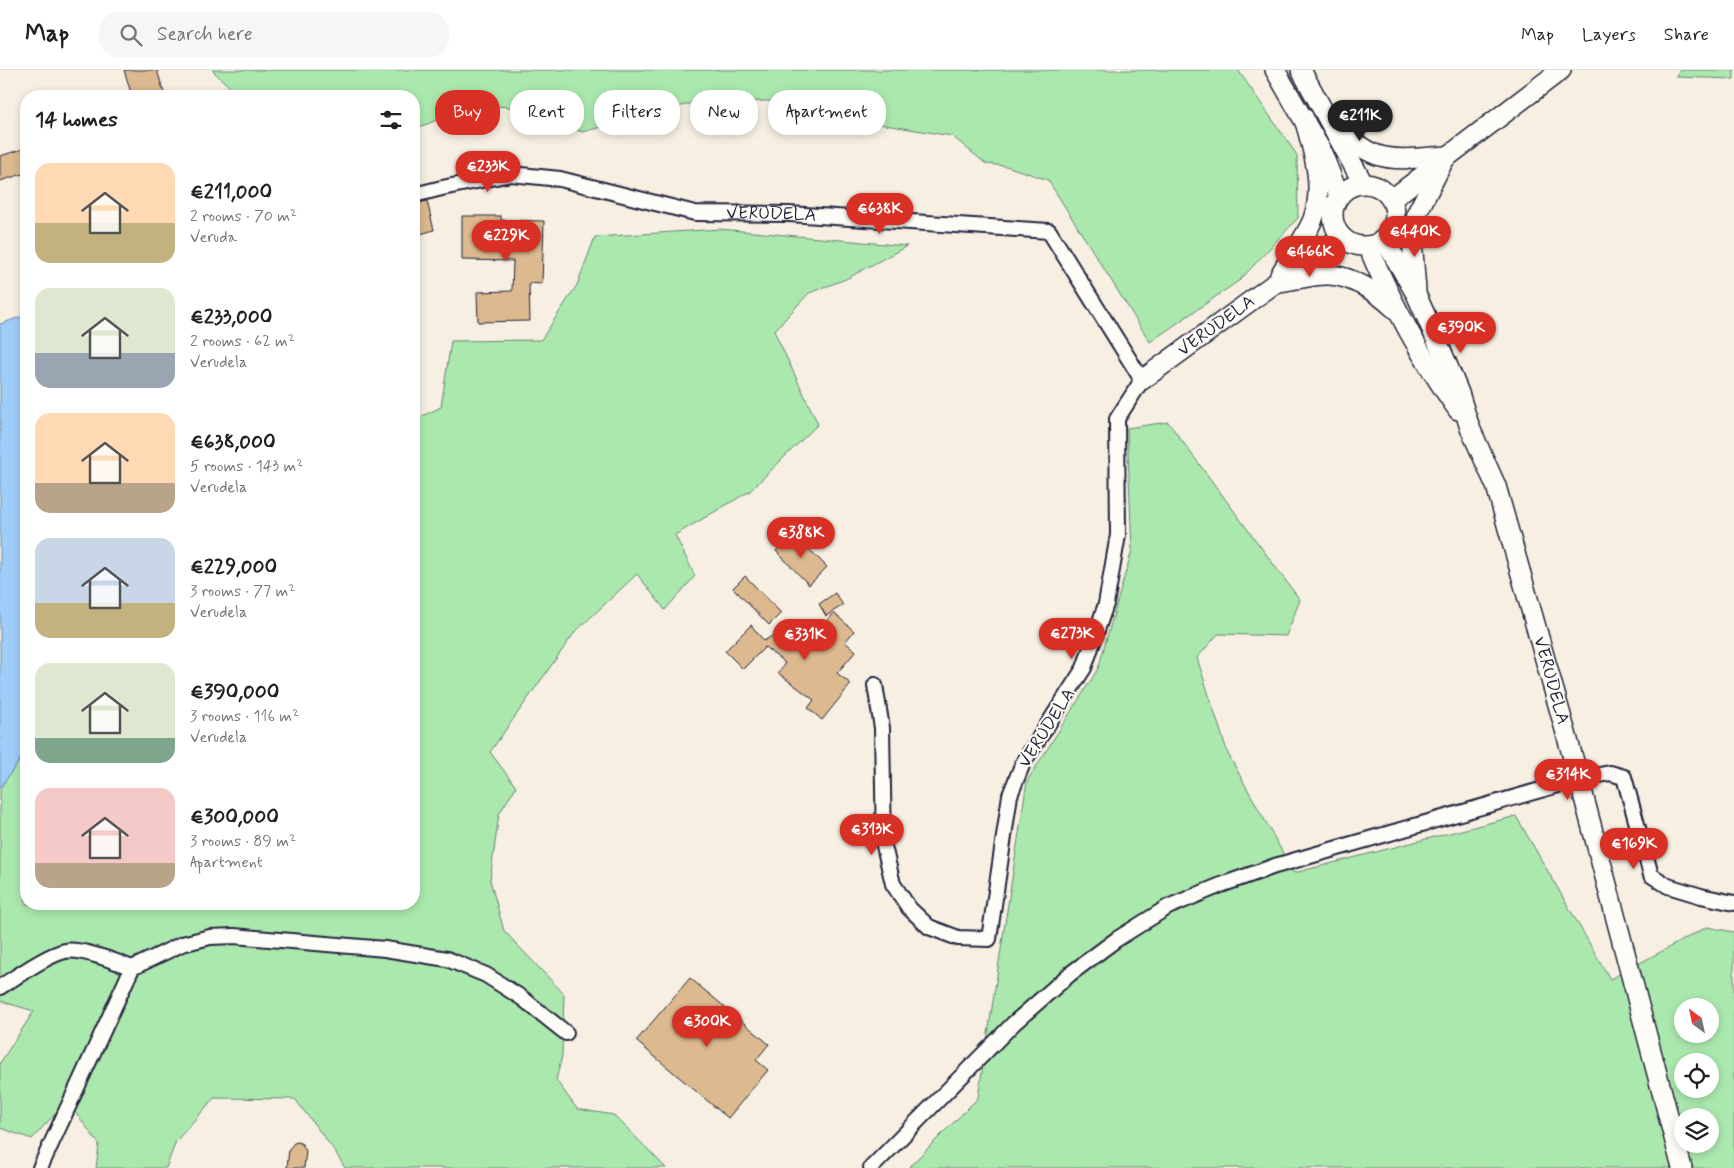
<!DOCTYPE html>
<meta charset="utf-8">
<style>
body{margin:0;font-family:Mynerve,sans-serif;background:#f6f6f6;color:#202124;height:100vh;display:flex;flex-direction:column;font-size:19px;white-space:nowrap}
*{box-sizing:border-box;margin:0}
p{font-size:16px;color:#757577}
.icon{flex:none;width:28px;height:28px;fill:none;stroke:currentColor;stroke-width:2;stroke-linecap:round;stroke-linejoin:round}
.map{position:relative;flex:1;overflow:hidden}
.panel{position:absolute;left:20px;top:20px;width:400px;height:820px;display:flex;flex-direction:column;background:#fff;border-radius:20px;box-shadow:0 2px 8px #0003}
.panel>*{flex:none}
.top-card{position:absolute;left:435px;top:20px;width:475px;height:45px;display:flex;gap:10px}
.needle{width:32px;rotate:327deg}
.buttons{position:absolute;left:1674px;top:928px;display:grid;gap:10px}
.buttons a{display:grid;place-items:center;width:45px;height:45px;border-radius:50%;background:#fff;box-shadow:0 2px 8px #0003;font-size:25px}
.price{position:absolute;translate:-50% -42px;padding:0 11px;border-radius:18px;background:#d93025;color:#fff;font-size:16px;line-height:32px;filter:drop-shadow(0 1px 2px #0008)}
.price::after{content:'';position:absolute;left:50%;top:30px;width:15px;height:11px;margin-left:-8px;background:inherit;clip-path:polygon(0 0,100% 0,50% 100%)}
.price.on{background:#222;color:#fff}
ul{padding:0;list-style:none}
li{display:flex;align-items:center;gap:15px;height:125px;padding:0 15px}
li span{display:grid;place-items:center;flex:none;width:140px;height:100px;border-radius:15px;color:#555}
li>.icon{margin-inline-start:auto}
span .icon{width:60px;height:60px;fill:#fffc;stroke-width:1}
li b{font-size:21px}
h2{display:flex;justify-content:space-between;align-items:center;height:60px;padding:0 15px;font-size:21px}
.chip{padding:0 18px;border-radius:20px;background:#fff;box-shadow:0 2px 8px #0003;font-size:18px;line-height:45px}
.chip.on{background:#d93025;color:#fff}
header{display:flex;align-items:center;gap:30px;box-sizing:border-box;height:70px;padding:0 25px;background:#fff;border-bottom:1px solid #e0e0e0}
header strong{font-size:24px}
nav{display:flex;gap:28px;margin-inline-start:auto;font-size:18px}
.search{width:350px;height:45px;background:#f6f6f6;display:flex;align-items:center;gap:12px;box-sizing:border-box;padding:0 18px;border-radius:20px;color:#757577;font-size:19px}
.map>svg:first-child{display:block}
</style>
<header>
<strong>Map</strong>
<div class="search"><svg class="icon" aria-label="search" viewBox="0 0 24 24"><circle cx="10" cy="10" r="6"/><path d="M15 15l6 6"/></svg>Search here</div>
<nav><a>Map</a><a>Layers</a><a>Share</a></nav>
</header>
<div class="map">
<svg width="1734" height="1098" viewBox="0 0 1734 1098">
<rect width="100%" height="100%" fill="#f6efe2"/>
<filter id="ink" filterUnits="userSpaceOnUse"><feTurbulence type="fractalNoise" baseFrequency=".02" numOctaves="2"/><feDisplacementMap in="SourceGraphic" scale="10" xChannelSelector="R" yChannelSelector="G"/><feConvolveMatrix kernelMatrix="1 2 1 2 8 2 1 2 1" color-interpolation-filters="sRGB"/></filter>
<g filter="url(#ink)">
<path fill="#aae8ae" stroke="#668574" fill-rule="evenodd" d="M212,0H1238L1297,85L1298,148L1240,210L1150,272L1048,110L1006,96L986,94L952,66L879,54L806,30L693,33L582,62L527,39L478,34L414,59V26H239Z
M1679,0H1734V9L1677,7Z
M720,159L907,176L846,209L809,223L774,261L818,354L750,421L675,465L695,506L665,540L637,504L575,562L490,682L516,717L499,744L490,810L504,861L564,924L562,986L556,1010L577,1039L614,1045L666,1098H345L334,1080L295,1029L214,1028L176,1071L166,1098H96L99,1074L67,1031L32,1069L0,1058V993L34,941L0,931V718L25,683L26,681V834H414V350L441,337L451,271L541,270L577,215L595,167Z
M1168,352L1300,530L1286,566L1218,564L1197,588L1228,684L1294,803L1516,746L1610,909L1707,857L1734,862V1098H908L978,1028L1027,711L1098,599L1132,480L1127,358ZM1682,936H1710V964H1682ZM1682,991H1710V1019H1682ZM1682,1046H1710V1074H1682Z"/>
<path fill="#9ecdf9" stroke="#6c89ad" d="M26,245V681L0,718V254Z"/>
<path fill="#dcb98e" stroke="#22223b" d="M124,0H157L165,26H132Z
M26,78V103L0,111V86Z
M427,131L434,160L414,166V134Z
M462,146H501V150L544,151L542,214L529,213L530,251L478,252L477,222L512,221L513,191L462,190Z
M793,463L827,497L809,515L776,481Z
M745,506L781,543L769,555L733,518Z
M835,523L843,535L826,546L819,534Z
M834,543L854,561L845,572L856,581L837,603L851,614L822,650L808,638L814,630L778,603L785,593L765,577L743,599L725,581L751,555L764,571L781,560L804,577Z
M690,908L769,974L756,990L768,1000L728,1048L636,971Z
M298,1072L302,1074L306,1081L304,1098H287L289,1079L294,1073Z"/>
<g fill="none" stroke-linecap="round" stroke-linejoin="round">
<g stroke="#22223b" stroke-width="18">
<g id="street">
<path id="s1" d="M414,125L442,118L511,104L560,109L695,143L789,144L1049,161L1142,310L1117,349L1118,465L1106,534L1084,598L1023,693L1010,725L989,869L958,868L929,857L909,838L893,814L884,776L882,658L875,615"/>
<path d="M0,917C18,906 45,886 65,881C80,878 117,892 132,898L182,874L210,867L234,866L385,879L447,889L486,905L522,928L566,963"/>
<path d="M40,1098L132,898"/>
<path d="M871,1098L1014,953L1070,904L1117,869L1168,837L1221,815L1275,796L1579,709L1610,703L1624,707L1651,805L1668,816L1701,826L1734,833"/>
</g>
</g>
<g stroke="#22223b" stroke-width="22">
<g id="secondary">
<path d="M1275,0L1321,80L1339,126"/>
<path d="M1301,0L1363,113"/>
<path d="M1328,47C1343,61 1357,78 1377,85C1396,92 1427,87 1447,86"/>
<circle cx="1364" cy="145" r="31"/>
<path d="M1392,129L1561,0"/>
<path id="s2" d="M1384,169L1416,224L1445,289L1459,323L1470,358L1496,416L1579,709L1682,1098"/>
<path d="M1368,176C1392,234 1422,289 1458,340"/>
<path d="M1280,205C1290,187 1305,169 1313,149C1325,116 1313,81 1304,48"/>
<path d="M1279,212C1293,210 1316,204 1329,205C1352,206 1378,223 1394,238"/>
<path d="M1416,220L1412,169L1417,143L1444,90"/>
<path id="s3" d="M1142,310L1300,195L1342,167"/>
</g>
</g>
<use href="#street" stroke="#fdfcf7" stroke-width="14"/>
<use href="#secondary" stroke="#fdfcf7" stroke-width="19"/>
</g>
</g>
<g text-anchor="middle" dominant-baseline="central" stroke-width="4" stroke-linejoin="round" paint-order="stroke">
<g font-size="18" fill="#22223b" stroke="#fdfcf7">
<text stroke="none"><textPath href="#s1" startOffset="364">VERUDELA</textPath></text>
<text stroke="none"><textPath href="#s3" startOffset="92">VERUDELA</textPath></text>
<text stroke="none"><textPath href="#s2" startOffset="474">VERUDELA</textPath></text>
<text transform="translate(1047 658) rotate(-58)">VERUDELA</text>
</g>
</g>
</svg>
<div class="buttons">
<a><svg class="needle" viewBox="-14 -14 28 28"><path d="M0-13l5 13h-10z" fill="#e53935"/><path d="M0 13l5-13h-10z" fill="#757577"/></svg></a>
<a><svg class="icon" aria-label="locate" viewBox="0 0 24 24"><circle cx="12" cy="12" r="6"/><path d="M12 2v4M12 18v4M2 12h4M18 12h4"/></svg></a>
<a><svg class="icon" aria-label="layers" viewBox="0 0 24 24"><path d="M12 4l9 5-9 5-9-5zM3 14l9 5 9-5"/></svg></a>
</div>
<b class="price on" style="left:1360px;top:72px">€211K</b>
<b class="price" style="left:488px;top:123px">€233K</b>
<b class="price" style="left:880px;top:165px">€638K</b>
<b class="price" style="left:1415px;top:188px">€440K</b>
<b class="price" style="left:506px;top:192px">€229K</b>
<b class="price" style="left:1310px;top:208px">€466K</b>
<b class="price" style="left:1461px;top:284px">€390K</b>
<b class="price" style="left:801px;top:489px">€388K</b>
<b class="price" style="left:1072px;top:590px">€273K</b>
<b class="price" style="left:805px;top:591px">€331K</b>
<b class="price" style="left:1568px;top:731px">€314K</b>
<b class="price" style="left:872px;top:786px">€313K</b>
<b class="price" style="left:1634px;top:800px">€169K</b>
<b class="price" style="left:707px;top:978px">€300K</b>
<div class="top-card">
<a class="chip on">Buy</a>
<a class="chip">Rent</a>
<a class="chip">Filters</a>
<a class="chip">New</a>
<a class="chip">Apartment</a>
</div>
<section class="panel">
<h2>14 homes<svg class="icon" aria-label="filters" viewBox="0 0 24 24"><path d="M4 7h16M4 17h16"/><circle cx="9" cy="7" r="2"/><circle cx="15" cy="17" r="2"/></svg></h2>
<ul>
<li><span style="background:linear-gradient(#ffd9b3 60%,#c2b280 0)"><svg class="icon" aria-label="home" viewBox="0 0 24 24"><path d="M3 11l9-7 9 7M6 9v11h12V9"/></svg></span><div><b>€211,000</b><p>2 rooms · 70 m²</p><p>Veruda</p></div></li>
<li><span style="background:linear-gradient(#dfe7d0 65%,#9aa5b1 0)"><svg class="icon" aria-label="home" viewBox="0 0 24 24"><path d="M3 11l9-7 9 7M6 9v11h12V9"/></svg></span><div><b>€233,000</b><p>2 rooms · 62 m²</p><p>Verudela</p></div></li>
<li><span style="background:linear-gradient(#ffd9b3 70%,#b9a48a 0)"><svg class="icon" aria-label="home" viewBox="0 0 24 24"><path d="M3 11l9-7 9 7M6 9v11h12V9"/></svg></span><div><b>€638,000</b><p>5 rooms · 143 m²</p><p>Verudela</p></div></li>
<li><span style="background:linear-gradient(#c9d6e8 65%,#c2b280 0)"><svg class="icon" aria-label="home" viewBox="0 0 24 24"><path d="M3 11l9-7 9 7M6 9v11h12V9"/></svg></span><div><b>€229,000</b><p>3 rooms · 77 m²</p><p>Verudela</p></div></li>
<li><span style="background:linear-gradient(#dfe7d0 75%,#7fa58c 0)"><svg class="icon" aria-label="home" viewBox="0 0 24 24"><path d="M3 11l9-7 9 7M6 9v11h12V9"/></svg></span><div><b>€390,000</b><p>3 rooms · 116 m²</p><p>Verudela</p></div></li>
<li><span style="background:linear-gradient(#f6c9c9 75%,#b9a48a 0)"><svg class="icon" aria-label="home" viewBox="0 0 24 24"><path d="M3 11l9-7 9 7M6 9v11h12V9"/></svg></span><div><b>€300,000</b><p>3 rooms · 89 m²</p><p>Apartment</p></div></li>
</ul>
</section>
</div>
